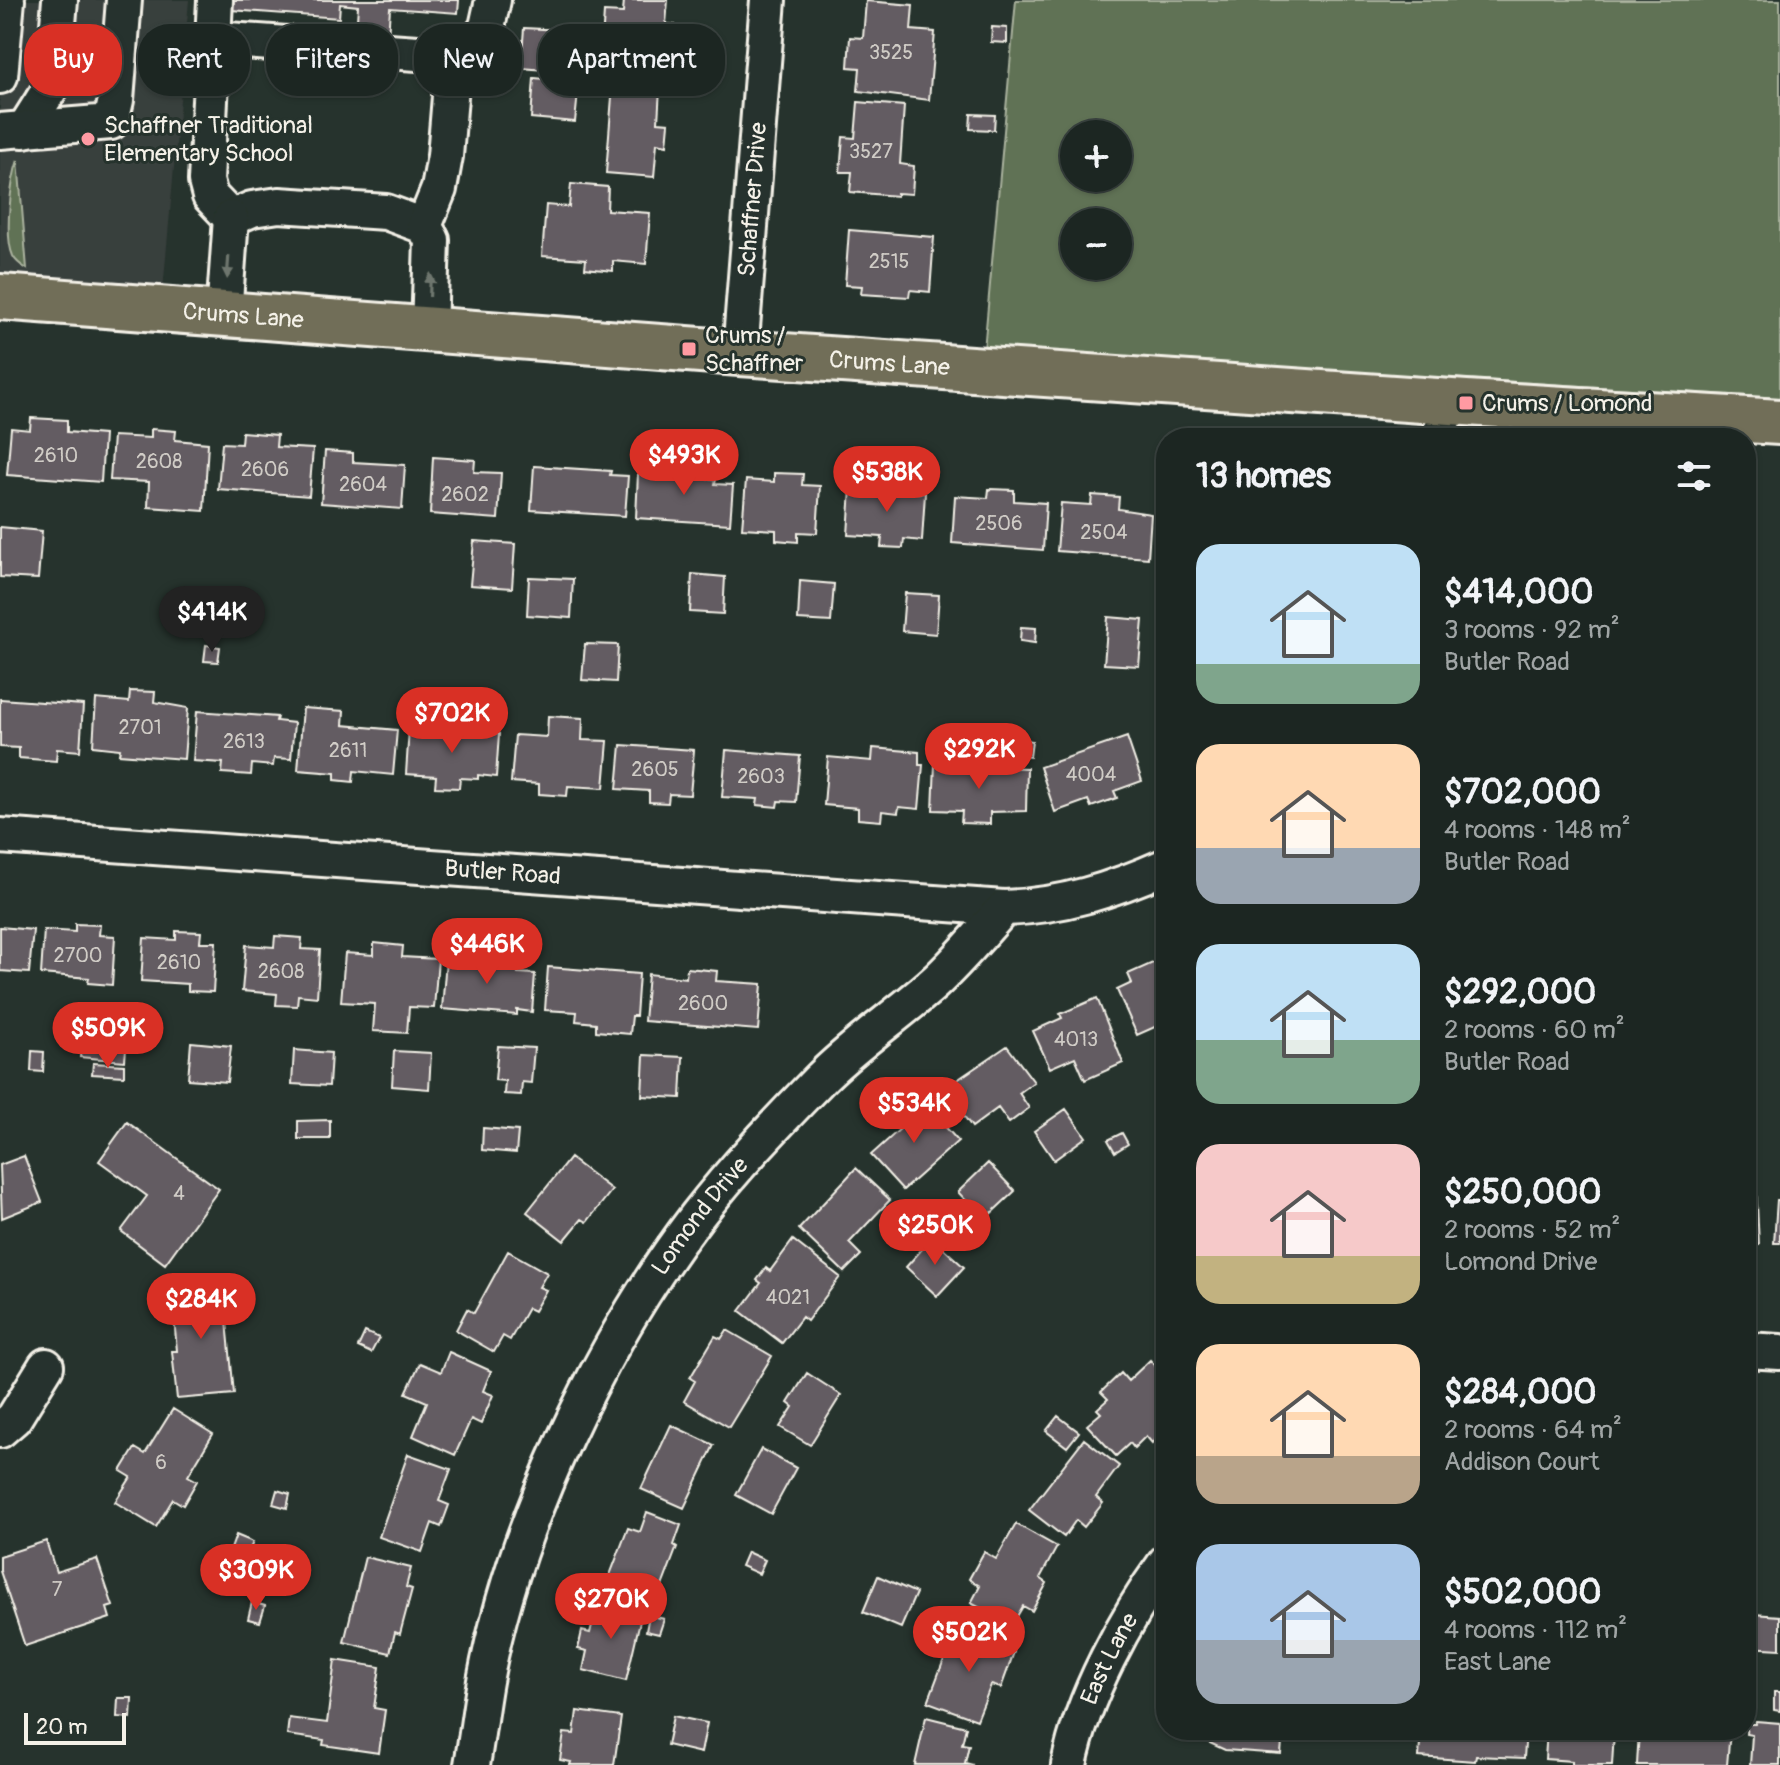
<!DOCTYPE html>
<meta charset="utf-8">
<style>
body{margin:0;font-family:Pangolin,sans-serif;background:#29322f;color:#f1f3f6;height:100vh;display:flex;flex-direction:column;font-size:30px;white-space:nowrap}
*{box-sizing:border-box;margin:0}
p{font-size:26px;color:#a0a5a5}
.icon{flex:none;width:44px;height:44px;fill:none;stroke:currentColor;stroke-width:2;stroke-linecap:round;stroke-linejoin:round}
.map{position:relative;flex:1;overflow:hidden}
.side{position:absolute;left:1156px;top:428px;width:600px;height:1312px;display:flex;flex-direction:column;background:#1c2622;border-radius:32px;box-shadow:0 2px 6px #0004,0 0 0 2px #3a4340}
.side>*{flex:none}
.banner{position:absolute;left:24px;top:24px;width:760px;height:72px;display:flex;gap:16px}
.fabs{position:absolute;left:1060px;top:120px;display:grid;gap:16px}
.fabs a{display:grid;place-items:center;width:72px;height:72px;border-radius:50%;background:#1c2622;box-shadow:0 2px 6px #0004,0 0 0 2px #3a4340;font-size:40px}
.scale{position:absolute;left:24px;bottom:20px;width:102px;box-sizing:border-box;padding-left:8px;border:4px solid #f4f1e8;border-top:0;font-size:22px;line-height:28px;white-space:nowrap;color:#f4f1e8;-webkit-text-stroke:6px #26332d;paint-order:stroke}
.price{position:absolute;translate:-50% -68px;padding:0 18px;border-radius:28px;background:#d93025;color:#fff;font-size:26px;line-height:52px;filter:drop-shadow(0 2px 4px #0008)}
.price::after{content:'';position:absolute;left:50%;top:48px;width:24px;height:18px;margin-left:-12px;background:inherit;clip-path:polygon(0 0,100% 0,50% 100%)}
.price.current{background:#222;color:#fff}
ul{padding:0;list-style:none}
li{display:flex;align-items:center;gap:24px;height:200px;padding:0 40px}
li span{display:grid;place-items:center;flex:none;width:224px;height:160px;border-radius:24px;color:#555}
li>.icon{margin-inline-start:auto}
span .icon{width:96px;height:96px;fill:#fffc;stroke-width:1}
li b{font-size:34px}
h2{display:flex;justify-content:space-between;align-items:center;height:96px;padding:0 40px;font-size:34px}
.tag{padding:0 28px;border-radius:32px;background:#1c2622;box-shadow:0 2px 6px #0004,0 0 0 2px #3a4340;font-size:28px;line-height:72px}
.tag.current{background:#d93025;color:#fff}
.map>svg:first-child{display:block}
</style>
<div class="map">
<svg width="1780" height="1765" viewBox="0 0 1780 1765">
<rect width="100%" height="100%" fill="#26332d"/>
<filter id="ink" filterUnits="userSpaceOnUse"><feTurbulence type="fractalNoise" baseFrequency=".0125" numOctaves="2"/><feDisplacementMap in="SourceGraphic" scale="16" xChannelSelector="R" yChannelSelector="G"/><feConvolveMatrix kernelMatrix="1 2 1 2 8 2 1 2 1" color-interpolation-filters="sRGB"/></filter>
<g filter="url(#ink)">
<path fill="#393f3d" d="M0,0H189L163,290L0,277Z"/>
<path fill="#607255" stroke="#aab29e" stroke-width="2" fill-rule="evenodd" d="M1016,0H1780V398L984,350ZM1074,134H1118V178H1074ZM1074,222H1118V266H1074Z
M18,160L27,269C22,266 16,262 13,256C4,236 11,180 18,160Z"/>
<path fill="#645b62" stroke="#f4f1e8" stroke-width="2" d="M231,0H459L458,13L390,8L388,37L356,34L358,6L340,4L339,18L231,10Z
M624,0H668L666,24L675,25L672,53H664L663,76L600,72L604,12L623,13Z
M866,1L913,5L911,30L935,32L929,100L858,91L860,68L848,67L850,37L863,38Z
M992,27L1007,28V43L991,42Z
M524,28L562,30L559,71L521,68Z
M534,78L579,82L575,122L531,118Z
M613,84L660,88L658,122L669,123L667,145L657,143L654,177L606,173Z
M858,102L904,106L900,164L914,166L912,194L897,193V196L850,192L852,172H840L843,137L855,138Z
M971,114L995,115L994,130L970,129Z
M571,184L608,187L607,210L650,213L646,264L613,261V271L585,268L586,259L542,256L546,205L569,207Z
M849,230L934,237L930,292L910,290L909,297L861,294L862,286L845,285Z
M31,418L67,420V432L104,435L101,482L7,475L11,428L30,430Z
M151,429L176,431L175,440L208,443L204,511L148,507L149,482L110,480L113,436L151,438Z
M242,432L277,435L276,447L313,449L309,496L218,489L222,443L241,444Z
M325,451L353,453V462L405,465L402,509L321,503Z
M433,457L475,460L474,472L501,473L498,519L430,514Z
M681,465L704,466V478L716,479L715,484L733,485L730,524L636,518L638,473L680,476Z
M534,466L611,471L610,475L628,476L625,516L531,510Z
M774,473L803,474L802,485L820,486L817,533L798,532V542L776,540V530L742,528L746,480L774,482Z
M880,480L907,482L906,492L925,493L922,541L904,539L903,548L881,547L882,537L848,535L851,488L879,490Z
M989,489L1014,490V501L1046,503L1043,550L952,543L955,496L988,498Z
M1092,495L1119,497L1118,509L1151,514L1148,558L1057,551L1061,503L1091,505Z
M0,527L42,531L38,579L0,577Z
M474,541L515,544L512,588L470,585Z
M692,574L725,577L723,614L690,612Z
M529,577L573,579L571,618L527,615Z
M800,581L834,584L831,622L798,620Z
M905,593L939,595L936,634L902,631Z
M1108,617L1143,620L1139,666L1104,664Z
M1021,627L1036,628L1035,643L1020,641Z
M585,644L618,645L616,682L582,680Z
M206,645L220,647L218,662L204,661Z
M130,691L155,692L154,702L188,708L184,759L119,754L120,749L93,746L96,699L129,702Z
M0,699L83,705L80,751L57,749L56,761L19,758V748L0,747Z
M303,708L344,711L343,725L397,730L393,775L354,771L353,782L335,780V773L298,770Z
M197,711L277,717L276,721L294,723L291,759L274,758L273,766L252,764L251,775L222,773L223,763L193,761Z
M548,716L583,718L582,740L608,741L604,788L568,786L567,796L539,794V784L511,782L515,735L547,737Z
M409,728L499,734L496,777L478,775V779L460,778L459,788L435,787L436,776L406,774Z
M1127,737L1142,781L1114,791L1117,798L1091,807L1088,800L1055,812L1040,767Z
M1017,738L1032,741L1030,757L1014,755Z
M621,745L694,750L690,795L669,794L668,803L649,802V791L617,789Z
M873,748L919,752V765H923L919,809L899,807L898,813L882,811L881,821L858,819V808L824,805L828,757L872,761Z
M726,750L800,756L796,802L778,801L777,807L757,805L758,799L722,797Z
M935,764L1027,768L1026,811L990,812V824L961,823L962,811L933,810Z
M75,924L100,925L99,935L115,936L112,985L88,983L89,978L41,974L44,930L75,932Z
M0,927L33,930L29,973L0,971Z
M176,931L201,932L200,942H216L213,992L188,991V984L141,981L144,938L176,940Z
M275,936L302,938L301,949L320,950L317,997L298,995L297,1006L276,1005L277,994L242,991L246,945L274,947Z
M374,943L403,946L402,957L438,959L434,1008L409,1007L407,1033L373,1031L375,1004L341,1002L345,953L374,955Z
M477,953L506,955L505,964L519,966L518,973L535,974L532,1012L517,1010V1015L442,1009L446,960L476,962Z
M1155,962L1159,971L1166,968V1022L1137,1035L1117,990L1132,983L1128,974Z
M548,967L639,974L636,1016H632L630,1034L596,1031V1023L576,1021L577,1012L545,1010Z
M687,968L717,971L716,981L762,984L758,1030L644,1021L648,974L686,978Z
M1097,998L1123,1063L1085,1080L1075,1057L1050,1068L1033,1031L1062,1018L1060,1014Z
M83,1020L128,1024L125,1061L80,1057Z
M191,1042L231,1046L227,1082L188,1079Z
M498,1046L534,1048L531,1083L522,1082L521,1095L504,1094L505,1081L495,1080Z
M1007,1046L1034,1082L1019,1093L1029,1108L1009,1123L998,1108L972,1127L944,1089Z
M294,1050L331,1053L329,1086L292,1084Z
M32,1051L44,1052L43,1072L31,1071Z
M394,1051L431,1053L429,1089L392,1086Z
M644,1055L683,1057L681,1098L642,1096Z
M93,1063L124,1065V1076L92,1074Z
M915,1102L921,1109L926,1105L958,1141L903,1190L871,1155L900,1129L894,1122Z
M1066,1109L1086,1137L1054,1160L1034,1131Z
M330,1120V1139H298V1121Z
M127,1122L219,1189L165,1264L121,1231L147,1196L99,1161Z
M483,1128L518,1131L516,1153L482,1150Z
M1122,1133L1128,1144L1115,1152L1108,1140Z
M24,1156L42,1202L2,1218L0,1165Z
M570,1158L612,1190L587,1222L582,1219L564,1241L527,1212Z
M988,1163L1015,1191L984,1220L958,1192Z
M856,1168L890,1200L849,1243L861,1255L844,1272L799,1229Z
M1746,1183H1756L1759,1245H1746Z
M1777,1200H1780V1243H1774Z
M932,1238L964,1267L937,1296L906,1267Z
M793,1240L840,1277L807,1321L802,1317L782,1343L740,1311L761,1283L757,1280L766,1268L770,1271Z
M508,1251L547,1273L539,1287L546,1290L534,1311L528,1308L510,1340L503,1336L494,1352L456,1330L467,1309L474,1313Z
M223,1280L234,1394L177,1399L172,1351H177L171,1285Z
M727,1330L772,1356L729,1427L684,1401L695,1381L690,1378L715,1336L721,1339Z
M365,1332L379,1338L371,1353L358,1347Z
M449,1352L491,1371L483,1391L493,1395L481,1424L471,1419L455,1455L413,1436L427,1402L406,1393L420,1363L441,1372Z
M1150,1360L1166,1378V1430L1152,1443L1146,1436L1134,1448L1130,1443L1116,1456L1087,1425L1101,1413L1097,1409L1108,1399L1101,1392L1121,1373L1128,1381Z
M807,1373L841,1395L810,1445L780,1427L793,1407L788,1403Z
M173,1409L213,1434L188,1476L197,1481L183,1505L173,1499L156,1527L115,1502L131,1477L121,1471L135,1448L145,1454Z
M1058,1416L1079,1432L1067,1447L1046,1431Z
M671,1425L714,1445L684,1508L641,1489Z
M1084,1439L1119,1466L1096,1497L1103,1503L1084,1527L1076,1520L1064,1537L1029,1510Z
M761,1449L796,1468L771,1514L736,1495Z
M408,1454L451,1469L439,1501L449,1505L441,1527L432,1523L422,1552L379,1537Z
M277,1490L290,1494L287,1508L273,1504Z
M647,1512L681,1525L674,1545L677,1547L656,1602L607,1583L628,1528L640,1532Z
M1016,1524L1057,1547L1040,1578L1047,1583L1032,1611L1023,1606L1012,1625L971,1603L980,1586L969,1579L984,1552L996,1559Z
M236,1535L253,1542L247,1556L231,1549Z
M46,1541L56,1572L97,1559L113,1606L107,1608L110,1618L25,1646L0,1571V1556Z
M747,1552L765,1560L759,1574L741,1566Z
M365,1557L411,1568L406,1587L412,1589L400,1634L395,1632L390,1653L344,1642Z
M878,1576L916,1593L901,1628L863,1612Z
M252,1602L265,1606L260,1622L248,1619Z
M598,1602L642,1612L626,1681L583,1670L587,1651L578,1649L582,1631L590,1633Z
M1753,1614L1780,1616V1649L1748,1647Z
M649,1615L664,1619L659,1634L646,1631Z
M955,1630L1014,1652L1001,1688L991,1685L977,1720L928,1702Z
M335,1660L380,1667L374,1708L385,1710L379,1753L323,1745L324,1740L287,1735L289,1718L327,1723Z
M1774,1692H1780V1711L1774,1710Z
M118,1698H132L131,1718L117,1717Z
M577,1711L621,1717L614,1765H570L571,1762L560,1760L564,1733L574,1734Z
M673,1716L707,1723L701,1753L667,1745Z
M926,1717L966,1727L962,1744L969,1745L965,1763L973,1765H915Z
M1756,1721L1780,1723V1765H1750L1752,1735L1746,1734L1747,1724H1755Z
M1189,1730H1283L1281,1754L1225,1750L1188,1733Z
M1421,1730H1526L1524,1758L1476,1756L1475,1761L1419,1757Z
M1547,1730L1614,1732L1612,1765H1572V1761L1545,1759Z
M1639,1730H1730L1727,1765H1637Z"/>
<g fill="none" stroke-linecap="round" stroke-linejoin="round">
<g stroke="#f4f1e8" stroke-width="40">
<g id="minor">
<path d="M215,0L206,181L210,196L231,218"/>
<path d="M214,39L461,56"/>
<path d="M0,76L7,0"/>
<path d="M24,130L53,84L60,0"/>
<path d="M0,131L111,122L116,100L124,0"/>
<path d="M231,218L252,209L279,205L386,212L424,226L432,240L429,330"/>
<path d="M424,226L439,189L445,156L452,73L461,56L475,45L487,27L493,0"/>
<path d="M224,315L231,218"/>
<path id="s1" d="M740,353L768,0"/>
<path d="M1440,438L1446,402"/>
<path id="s2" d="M0,836L1004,908"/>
<path d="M1746,1350L1780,1352"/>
<path d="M0,1430L14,1418L46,1366"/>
<path id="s3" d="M472,1765C477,1737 480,1709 485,1681C514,1524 600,1343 697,1216C734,1168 776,1124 818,1081C853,1045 896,1017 934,983C959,960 981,933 1004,908C1063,906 1112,890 1166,866"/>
<path id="s4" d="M1069,1765C1082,1698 1126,1617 1166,1562"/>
</g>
</g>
<g stroke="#f4f1e8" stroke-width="50">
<g id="major">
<path id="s5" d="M0,297L740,353L1466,403L1780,422"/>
</g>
</g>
<use href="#minor" stroke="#26332d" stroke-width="34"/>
<use href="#major" stroke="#716e59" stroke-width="44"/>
</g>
<defs><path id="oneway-solid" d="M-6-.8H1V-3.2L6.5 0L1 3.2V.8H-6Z" transform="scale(2)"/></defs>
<g fill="#6e766e">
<use href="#oneway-solid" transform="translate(228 267) rotate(94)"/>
<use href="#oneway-solid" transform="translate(430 285) rotate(-88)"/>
</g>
</g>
<g fill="#ff9aa2" stroke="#26332d" stroke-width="3">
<circle cx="88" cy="139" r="8"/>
<rect x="681" y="341" width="16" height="16" rx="4"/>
<rect x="1458" y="395" width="16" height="16" rx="4"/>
</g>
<g text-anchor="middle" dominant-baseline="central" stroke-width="6" stroke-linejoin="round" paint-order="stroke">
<g font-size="20" fill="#d0ccc6">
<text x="891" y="52">3525</text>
<text x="871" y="151">3527</text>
<text x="889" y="261">2515</text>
<text x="56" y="455">2610</text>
<text x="159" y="461">2608</text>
<text x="265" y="469">2606</text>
<text x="363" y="484">2604</text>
<text x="465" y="494">2602</text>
<text x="999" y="523">2506</text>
<text x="1104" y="532">2504</text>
<text x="140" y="727">2701</text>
<text x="244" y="741">2613</text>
<text x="348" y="750">2611</text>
<text x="655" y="769">2605</text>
<text x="1091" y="774">4004</text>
<text x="761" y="776">2603</text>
<text x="78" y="955">2700</text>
<text x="179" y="962">2610</text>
<text x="281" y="971">2608</text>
<text x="703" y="1003">2600</text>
<text x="1076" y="1039">4013</text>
<text x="179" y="1193">4</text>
<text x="788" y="1297">4021</text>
<text x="161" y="1462">6</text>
<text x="57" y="1589">7</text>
</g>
<g font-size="24" fill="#f4f1e8" stroke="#26332d" text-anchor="start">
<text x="104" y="125">Schaffner Traditional<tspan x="104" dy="28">Elementary School</tspan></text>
<text x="705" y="335">Crums /<tspan x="705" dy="28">Schaffner</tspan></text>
<text x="1482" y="403">Crums / Lomond</text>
</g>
<g font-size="24" fill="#f4f1e8" stroke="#26332d">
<text stroke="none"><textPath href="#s1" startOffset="154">Schaffner Drive</textPath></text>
<text stroke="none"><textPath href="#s5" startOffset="244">Crums Lane</textPath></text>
<text stroke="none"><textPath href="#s5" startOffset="892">Crums Lane</textPath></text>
<text stroke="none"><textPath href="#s2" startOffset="504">Butler Road</textPath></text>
<text stroke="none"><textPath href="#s3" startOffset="602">Lomond Drive</textPath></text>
<text stroke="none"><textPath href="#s4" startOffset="114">East Lane</textPath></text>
</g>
</g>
</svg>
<div class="fabs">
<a>+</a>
<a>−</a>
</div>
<div class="scale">20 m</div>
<b class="price" style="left:684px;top:497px">$493K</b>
<b class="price" style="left:887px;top:514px">$538K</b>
<b class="price current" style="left:212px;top:654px">$414K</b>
<b class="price" style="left:452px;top:755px">$702K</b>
<b class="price" style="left:979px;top:791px">$292K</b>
<b class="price" style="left:487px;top:986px">$446K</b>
<b class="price" style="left:108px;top:1070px">$509K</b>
<b class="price" style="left:914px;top:1145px">$534K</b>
<b class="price" style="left:935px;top:1267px">$250K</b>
<b class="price" style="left:201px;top:1341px">$284K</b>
<b class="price" style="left:256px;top:1612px">$309K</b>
<b class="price" style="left:611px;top:1641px">$270K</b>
<b class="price" style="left:969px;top:1674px">$502K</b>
<div class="banner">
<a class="tag current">Buy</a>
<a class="tag">Rent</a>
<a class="tag">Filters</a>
<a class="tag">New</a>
<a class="tag">Apartment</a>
</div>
<section class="side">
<h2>13 homes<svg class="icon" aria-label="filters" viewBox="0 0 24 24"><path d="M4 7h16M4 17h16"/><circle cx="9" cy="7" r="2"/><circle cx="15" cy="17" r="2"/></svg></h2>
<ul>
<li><span style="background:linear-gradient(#bfe0f5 75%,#7fa58c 0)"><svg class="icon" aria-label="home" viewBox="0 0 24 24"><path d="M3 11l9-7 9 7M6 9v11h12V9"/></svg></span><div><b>$414,000</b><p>3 rooms · 92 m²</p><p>Butler Road</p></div></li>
<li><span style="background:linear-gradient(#ffd9b3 65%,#9aa5b1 0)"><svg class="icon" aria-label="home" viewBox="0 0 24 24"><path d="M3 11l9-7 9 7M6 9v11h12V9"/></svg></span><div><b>$702,000</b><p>4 rooms · 148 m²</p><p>Butler Road</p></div></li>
<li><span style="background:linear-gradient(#bfe0f5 60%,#7fa58c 0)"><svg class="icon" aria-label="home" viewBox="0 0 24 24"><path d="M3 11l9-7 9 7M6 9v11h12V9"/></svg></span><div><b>$292,000</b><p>2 rooms · 60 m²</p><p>Butler Road</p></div></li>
<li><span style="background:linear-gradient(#f6c9c9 70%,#c2b280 0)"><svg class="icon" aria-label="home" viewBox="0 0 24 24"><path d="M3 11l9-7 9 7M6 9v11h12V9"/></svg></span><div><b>$250,000</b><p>2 rooms · 52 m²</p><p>Lomond Drive</p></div></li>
<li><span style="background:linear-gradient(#ffd9b3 70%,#b9a48a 0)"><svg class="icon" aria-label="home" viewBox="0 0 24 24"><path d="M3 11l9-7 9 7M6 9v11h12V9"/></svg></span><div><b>$284,000</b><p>2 rooms · 64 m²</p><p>Addison Court</p></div></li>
<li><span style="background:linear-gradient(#a9c7e8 60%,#9aa5b1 0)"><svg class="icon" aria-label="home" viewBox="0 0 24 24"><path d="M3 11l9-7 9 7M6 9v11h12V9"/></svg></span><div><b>$502,000</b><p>4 rooms · 112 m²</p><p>East Lane</p></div></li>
</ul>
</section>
</div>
